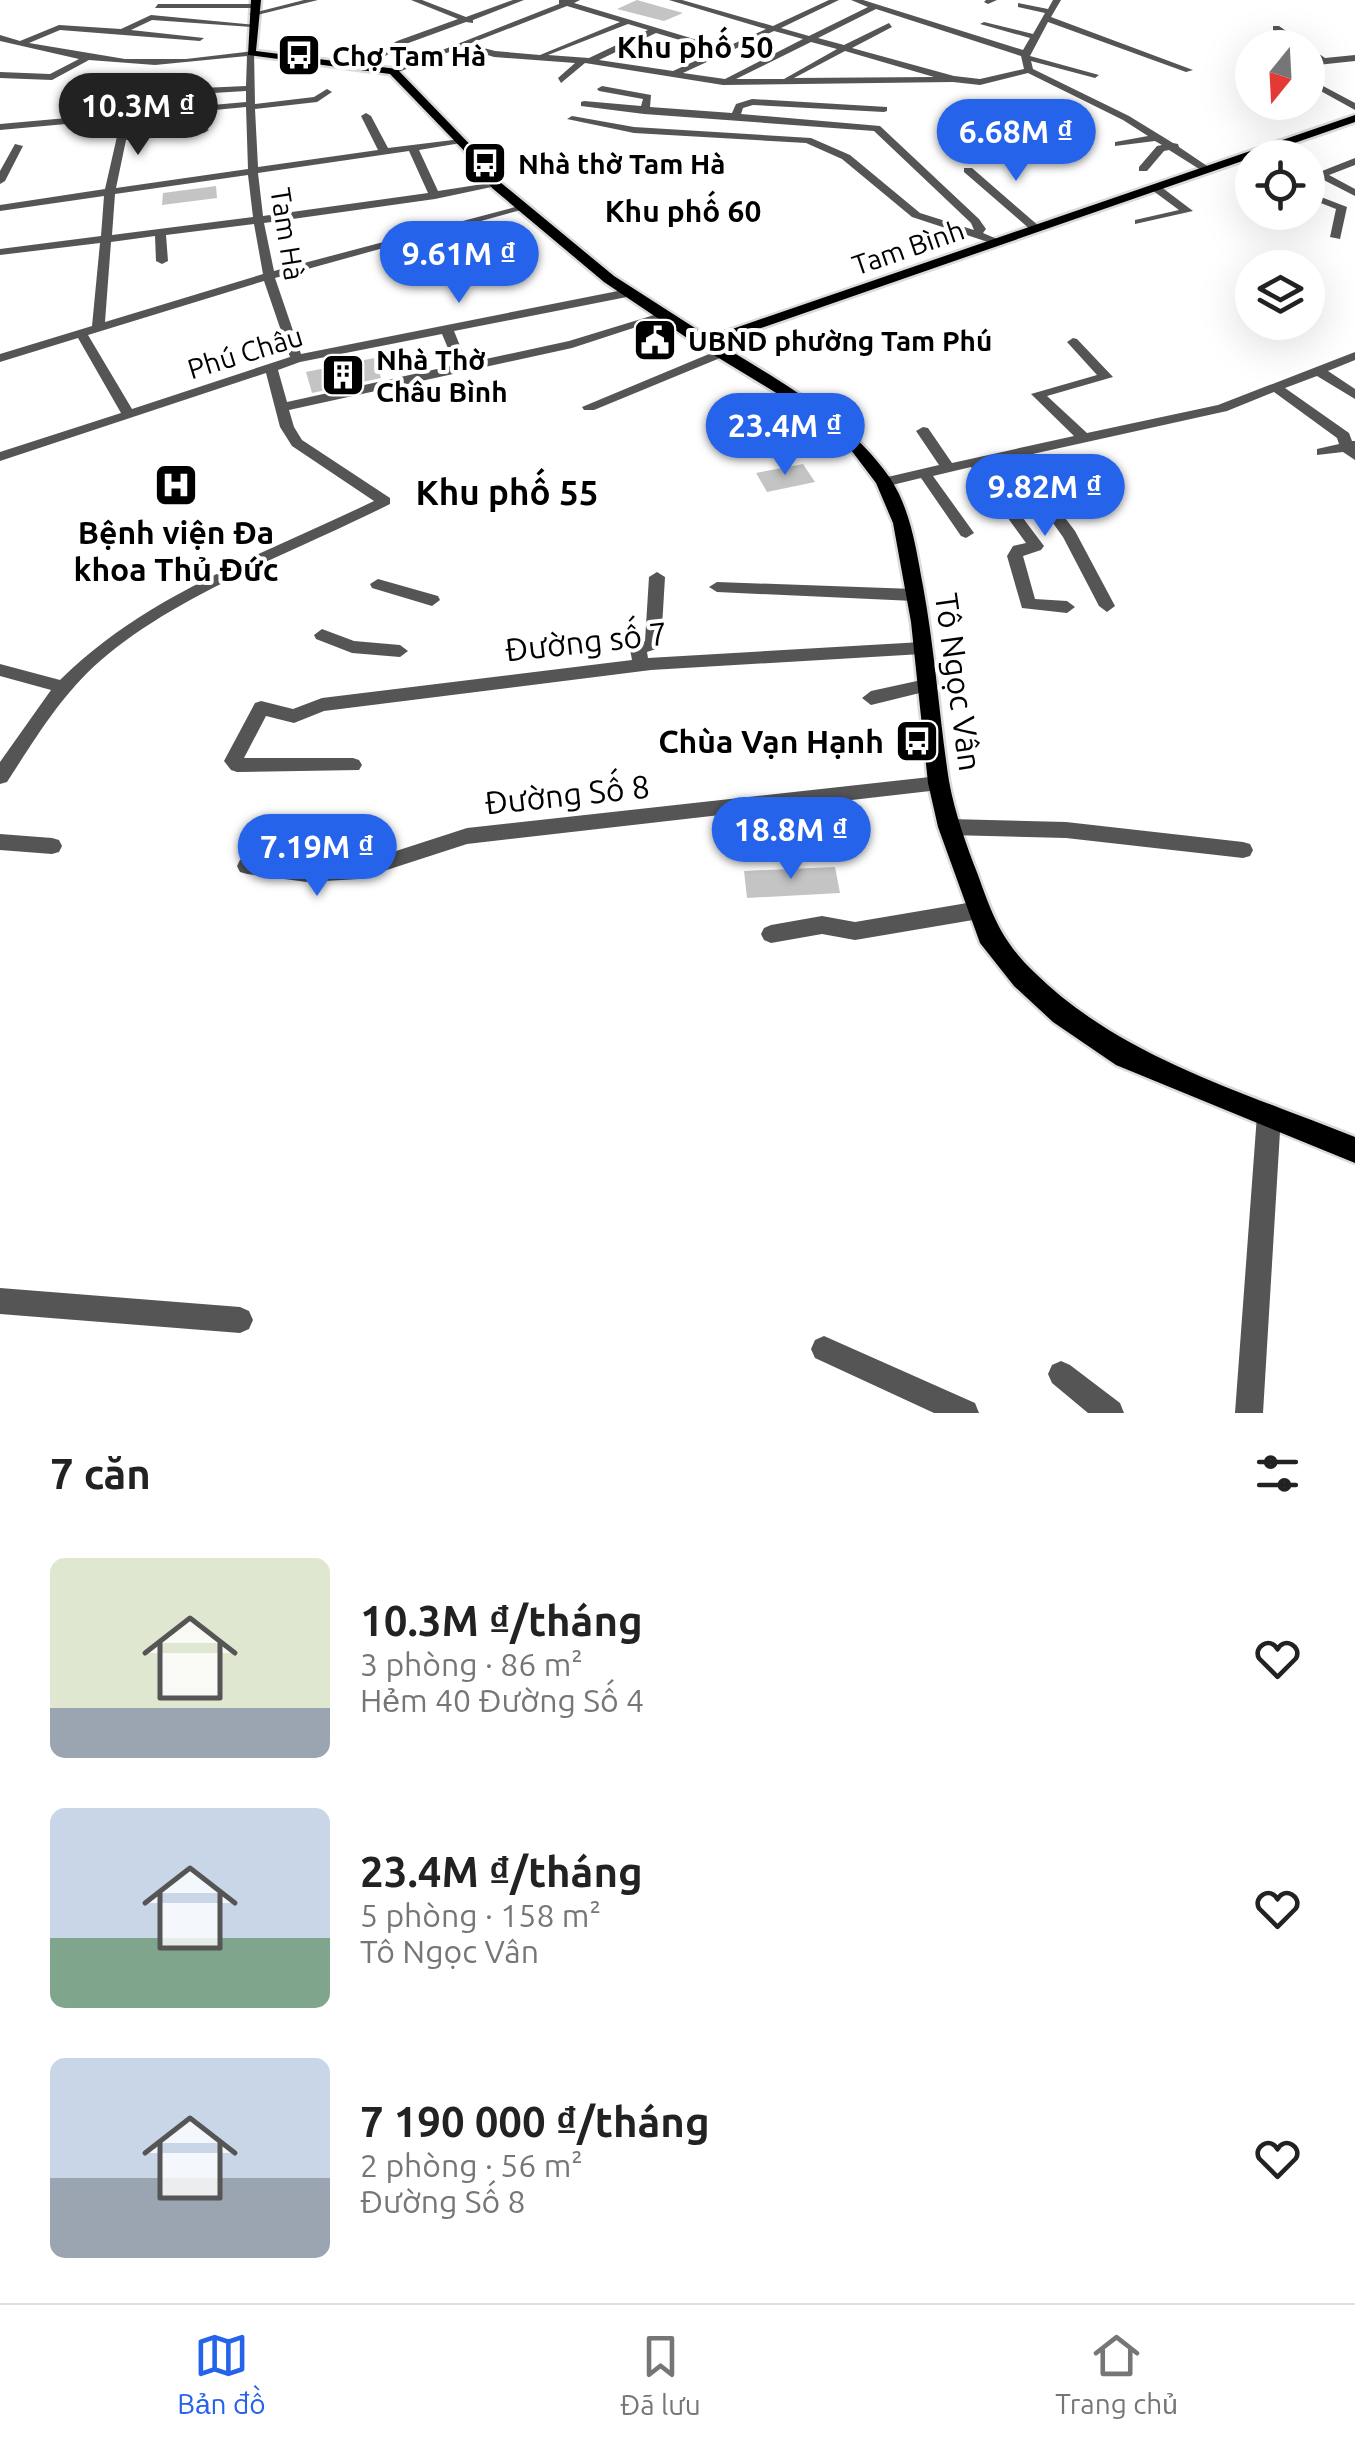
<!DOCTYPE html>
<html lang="vi">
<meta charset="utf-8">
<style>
body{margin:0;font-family:Ubuntu,sans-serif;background:#f2f2f2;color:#222;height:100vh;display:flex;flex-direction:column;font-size:38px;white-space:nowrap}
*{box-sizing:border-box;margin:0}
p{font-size:32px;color:#767676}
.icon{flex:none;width:55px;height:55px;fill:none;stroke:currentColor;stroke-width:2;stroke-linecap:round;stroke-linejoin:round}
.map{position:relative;height:1413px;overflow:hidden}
.panel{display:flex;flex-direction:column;background:#fff;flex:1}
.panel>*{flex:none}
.needle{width:65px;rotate:198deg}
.tools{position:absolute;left:1235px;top:30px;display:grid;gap:20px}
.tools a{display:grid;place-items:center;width:90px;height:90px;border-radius:50%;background:#fff;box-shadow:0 10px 40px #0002;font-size:50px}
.price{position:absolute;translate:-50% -85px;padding:0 22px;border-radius:35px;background:#2563eb;color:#fff;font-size:32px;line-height:65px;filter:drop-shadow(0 2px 5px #0008)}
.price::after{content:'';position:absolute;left:50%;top:60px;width:30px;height:22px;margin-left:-15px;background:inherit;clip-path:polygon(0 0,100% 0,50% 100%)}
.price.active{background:#222;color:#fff}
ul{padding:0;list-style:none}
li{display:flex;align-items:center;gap:30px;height:250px;padding:0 50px}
li span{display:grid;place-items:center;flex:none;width:280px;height:200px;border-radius:15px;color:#555}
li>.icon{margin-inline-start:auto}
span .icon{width:120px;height:120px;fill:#fffc;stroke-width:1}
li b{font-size:42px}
h2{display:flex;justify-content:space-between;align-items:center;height:120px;padding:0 50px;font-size:42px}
.dock{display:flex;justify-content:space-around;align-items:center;height:140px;border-top:2px solid #e0e0e0;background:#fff;font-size:28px;color:#767676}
.dock a{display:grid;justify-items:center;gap:5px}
.dock .active{color:#2563eb}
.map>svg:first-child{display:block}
</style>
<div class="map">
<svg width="1355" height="1413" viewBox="0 0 1355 1413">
<rect width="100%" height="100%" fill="#fff"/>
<path fill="#c4c4c4" d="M637,0L683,13L664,21L617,9Z
M216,186L217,198L162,205L163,193Z
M374,358L381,378L312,393L306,372Z
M803,464L815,482L767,492L756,473Z
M835,867L840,893L747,898L744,871Z"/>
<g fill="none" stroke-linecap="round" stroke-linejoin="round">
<g stroke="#dbdbdb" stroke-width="5">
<path id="major" d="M251,0H261L256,51L397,69L482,157L500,182L614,276L709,337L1355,115V122L718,343C779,381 849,418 890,478C911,510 916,549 923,586C935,651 939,716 949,781C955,814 966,844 978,875C993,917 1002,941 1034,972C1121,1058 1244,1092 1355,1137V1163L1116,1065L1053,1022L1014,986L980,943L938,827L928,783L911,622L893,523L876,483L851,450L791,402L699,346L604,282L492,188L474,161L390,74L248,55Z"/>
</g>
<path fill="#555" fill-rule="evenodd" d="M304,0H318L253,16L249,14Z
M411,0H422L466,17L513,0H524L473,20V23L466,22L403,45L366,68H360V64L397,41L458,19Z
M559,0H580L574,3L724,48L766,29L669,0H682L773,26L829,0H839L781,28L809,36L868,7L851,0H863L1023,50L1030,38L980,24L984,22L1033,34L1045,13L1018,7V3L1048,9L1053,0H1061L1051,17L1193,70L1186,72L1048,22L1030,56L1099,75L1095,78L1031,61L1033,69L1129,116L1173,143L1178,144L1179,147L1213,170L1204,172L1169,150L1164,151L1147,171H1139V167L1157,146L1162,145L1155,141L1115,146V142L1148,136L1123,120L1028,73L980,85L953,82L723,85L585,63L561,83L558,78L575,63L494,57L462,47L396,73L389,71L559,4ZM567,6L620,22L540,55L495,51L469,44ZM876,9L1021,56L1024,69L980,79L954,76L852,48L892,27L889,23L844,45L818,38ZM628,24L648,30L589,58L548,55ZM774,31L803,39L725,79L683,73ZM656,33L717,51L673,71L599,60ZM811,42L837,49L784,79H736ZM845,51L934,77L794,78Z
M986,0H997L988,4L984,2Z
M158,4H255L259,6L255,8H155Z
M151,15L256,25L252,27L152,20L131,30L204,38L200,41L60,30L29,43L125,59H186L254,51L255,104L314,97L327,89L332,92L317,102L255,109L258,167L378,150L361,116L366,113L371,116L388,148L461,139V143L419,150L438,191L496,182L501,185L435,199L264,223L274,271L519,206L528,208L275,278L301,354L628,289L634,293L632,296L454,331L467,363L569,341L664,312L670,316L572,348L289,410L294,427L302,440L390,498V504C299,550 176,594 100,661C61,695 35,739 7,782L0,784V762L51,690L0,676V664L60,680C146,594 267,553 374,501L292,446L280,427L266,373L0,461V452L121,413L78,338L0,362V354L92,326L100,243L0,255V249L101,236L104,196L0,211V205L105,189L121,119L0,130V124L246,102V91L180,95L175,92L180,89L246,86L247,56L155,65L89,60L52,80L0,78V72L50,74L79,59L0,41V35L20,41L59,25L121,29ZM246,107L248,169L116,188L126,140L204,133L209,130L204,127L127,134L130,118ZM409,151L428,193L263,216L258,173ZM248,175L253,217L112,235L115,194ZM254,224L263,274L105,322L111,242L155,236L156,261L162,264L168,261L166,235ZM264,281L290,357L132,409L88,335ZM442,334L455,365L287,402L278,370L300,362Z
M1273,26H1279L1325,58L1355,55V61L1308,66V60L1315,59L1308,54V48H1298L1273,30Z
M1308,78L1355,103V110L1308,84Z
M602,86L651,95L650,107L732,113L736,104L752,99L887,107V111L884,112L753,105L743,108L741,114L880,126L979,219L986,229L983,233L1004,242L994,244L912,217L842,159L806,143L634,133L567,119L572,116L634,127L811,138L850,155L920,213L974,230L971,223L874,131L644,114L581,106V102L584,101L641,106L643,99L599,91L597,89Z
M15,144L23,146L5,181L0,184V171Z
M1270,146L1291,158H1278L1265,149Z
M1355,158V165L1329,175L1355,189V196L1308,172V165L1322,171Z
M964,168H972L1040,227V231H1032L964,172Z
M1152,186H1160L1193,211L1135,224V220L1179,210L1152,190Z
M1308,192L1347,207L1340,239L1330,237L1336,209L1308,198Z
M1073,338L1077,339L1113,377L1047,396L1087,433L1218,405L1355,352V360L1328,371L1355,389V399L1317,376L1285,388L1349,433L1352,441H1355V460L1343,452L1317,455V449L1339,444L1337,438L1274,392L1227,411L1019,457L1075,531L1115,606L1107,612L1099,606L1063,537L1007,459L983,465L1044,546L1041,550L1023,556L1035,599L1067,601L1075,607L1067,613L1022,608L1007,556L1013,546L1026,543L971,467L933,476L974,533L966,538L961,536L921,478L884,487L877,482L879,479L939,465L916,431L923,427L928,428L952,463L1074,436L1031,394L1097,375L1067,342Z
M721,349L727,353L725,356L594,410H584L582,407Z
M657,572L665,577L661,644L659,648L647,652L648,658L922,642L930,648L922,654L651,670L324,711L294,723L266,716L244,758H353L359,760L362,765L359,770L237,772L231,770L224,761L255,703L261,701L293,709L322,698L632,660L630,649L632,645L645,641L649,577Z
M378,579L438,596L440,600L432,606L372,588L370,584Z
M717,582L914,589L922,595L914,601L717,592L709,587Z
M322,629L354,641L400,645L408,651L400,657L352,653L316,639L314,635Z
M926,679L935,685L932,690L871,705L862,698L871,691Z
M939,776L946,778L948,783L946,788L939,790L467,844L359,879L307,882L247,874L240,872L237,866L240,860L247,858L307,866L359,863L467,828Z
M949,819L1066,822L1243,842L1250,844L1253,850L1250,856L1243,858L1066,838L949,835L942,833L939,827L942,821Z
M0,834L52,838L59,840L62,846L59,852L52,854L0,850Z
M979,901L986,904L989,910L986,916L979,919L855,940L822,934L771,943L764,940L761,934L764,928L771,925L822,916L855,922Z
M1269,1104L1277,1107L1281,1115L1263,1413H1235L1257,1115L1261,1107Z
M0,1288L240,1307L249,1311L253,1320L249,1329L240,1333L0,1314Z
M824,1336L975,1403L979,1413H934L815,1358L811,1349L815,1340Z
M1061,1361L1070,1365L1120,1403L1124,1413H1088L1052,1383L1048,1374L1052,1365Z"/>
<use href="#major" fill="#000" fill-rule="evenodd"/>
</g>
<defs>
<g id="bus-square" transform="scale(2.25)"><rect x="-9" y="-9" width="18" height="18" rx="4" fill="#000" stroke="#fff"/><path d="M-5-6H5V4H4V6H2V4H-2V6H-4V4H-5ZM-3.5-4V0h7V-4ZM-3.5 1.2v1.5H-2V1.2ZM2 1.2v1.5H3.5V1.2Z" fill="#fff"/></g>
<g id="civic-square" transform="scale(2.25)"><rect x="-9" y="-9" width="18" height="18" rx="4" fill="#000" stroke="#fff"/><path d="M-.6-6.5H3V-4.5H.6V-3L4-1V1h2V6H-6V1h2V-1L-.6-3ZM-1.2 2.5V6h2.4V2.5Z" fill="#fff"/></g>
<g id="building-square" transform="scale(2.25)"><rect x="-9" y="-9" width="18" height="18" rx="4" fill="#000" stroke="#fff"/><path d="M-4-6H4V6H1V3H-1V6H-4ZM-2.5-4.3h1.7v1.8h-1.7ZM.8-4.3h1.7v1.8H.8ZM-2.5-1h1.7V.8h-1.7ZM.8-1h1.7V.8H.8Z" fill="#fff"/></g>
<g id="hospital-square" transform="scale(2.25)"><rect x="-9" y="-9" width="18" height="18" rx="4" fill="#000" stroke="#fff"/><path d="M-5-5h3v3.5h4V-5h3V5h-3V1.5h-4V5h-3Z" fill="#fff"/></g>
</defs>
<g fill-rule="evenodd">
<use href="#bus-square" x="299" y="55"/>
<use href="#bus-square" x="485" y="163"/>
<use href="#civic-square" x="655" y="340"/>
<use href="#building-square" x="343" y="375"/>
<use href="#hospital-square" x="176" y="485"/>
<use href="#bus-square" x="917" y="741"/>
</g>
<g text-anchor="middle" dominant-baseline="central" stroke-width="8" stroke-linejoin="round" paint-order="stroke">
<g font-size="28" font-weight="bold" fill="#000" stroke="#fff" text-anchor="start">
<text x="332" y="55">Chợ Tam Hà</text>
<text x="518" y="163">Nhà thờ Tam Hà</text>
<text x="688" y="340">UBND phường Tam Phú</text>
<text x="376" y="359">Nhà Thờ<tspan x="376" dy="32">Châu Bình</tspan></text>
</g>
<g font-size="28" fill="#000" stroke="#fff">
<text transform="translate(288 234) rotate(81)">Tam Hà</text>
<text transform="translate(908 247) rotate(-19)">Tam Bình</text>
<text transform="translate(245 352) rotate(-17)">Phú Châu</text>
</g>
<g font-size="30" font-weight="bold" fill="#000" stroke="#fff">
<text x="695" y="47">Khu phố 50</text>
<text x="683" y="211">Khu phố 60</text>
</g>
<g font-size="32" font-weight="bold" fill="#000" stroke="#fff">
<text x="176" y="532">Bệnh viện Đa<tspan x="176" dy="37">khoa Thủ Đức</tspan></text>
<text x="884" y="741" text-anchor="end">Chùa Vạn Hạnh</text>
</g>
<g font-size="32" fill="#000" stroke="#fff">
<text transform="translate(586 641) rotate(-6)">Đường số 7</text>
<text transform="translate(959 682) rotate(82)">Tô Ngọc Vân</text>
<text transform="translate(567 794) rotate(-6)">Đường Số 8</text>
</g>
<g font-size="35" font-weight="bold" fill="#000" stroke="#fff">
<text x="507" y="492">Khu phố 55</text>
</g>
</g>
</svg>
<div class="tools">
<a><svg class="needle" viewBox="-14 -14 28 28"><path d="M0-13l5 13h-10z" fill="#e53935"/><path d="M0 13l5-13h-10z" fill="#767676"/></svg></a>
<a><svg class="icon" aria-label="locate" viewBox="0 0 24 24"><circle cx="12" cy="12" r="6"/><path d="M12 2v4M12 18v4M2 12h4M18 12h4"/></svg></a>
<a><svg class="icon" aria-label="layers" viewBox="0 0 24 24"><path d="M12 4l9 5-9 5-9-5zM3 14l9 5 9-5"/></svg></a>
</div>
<b class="price active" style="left:138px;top:158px">10.3M ₫</b>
<b class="price" style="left:1016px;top:184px">6.68M ₫</b>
<b class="price" style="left:459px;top:306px">9.61M ₫</b>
<b class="price" style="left:785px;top:478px">23.4M ₫</b>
<b class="price" style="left:1045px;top:539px">9.82M ₫</b>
<b class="price" style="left:791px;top:882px">18.8M ₫</b>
<b class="price" style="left:317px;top:899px">7.19M ₫</b>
</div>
<section class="panel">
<h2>7 căn<svg class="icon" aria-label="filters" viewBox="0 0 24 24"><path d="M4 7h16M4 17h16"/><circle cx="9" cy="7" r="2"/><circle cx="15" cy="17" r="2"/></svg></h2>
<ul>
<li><span style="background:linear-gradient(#dfe7d0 75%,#9aa5b1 0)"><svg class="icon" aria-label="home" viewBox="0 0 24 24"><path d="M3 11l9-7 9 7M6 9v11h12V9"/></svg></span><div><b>10.3M ₫/tháng</b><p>3 phòng · 86 m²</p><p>Hẻm 40 Đường Số 4</p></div><svg class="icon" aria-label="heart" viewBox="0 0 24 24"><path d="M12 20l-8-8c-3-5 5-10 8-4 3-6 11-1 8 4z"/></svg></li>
<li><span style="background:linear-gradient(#c9d6e8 65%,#7fa58c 0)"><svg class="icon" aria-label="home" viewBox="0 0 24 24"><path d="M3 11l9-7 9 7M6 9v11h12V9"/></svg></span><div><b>23.4M ₫/tháng</b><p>5 phòng · 158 m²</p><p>Tô Ngọc Vân</p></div><svg class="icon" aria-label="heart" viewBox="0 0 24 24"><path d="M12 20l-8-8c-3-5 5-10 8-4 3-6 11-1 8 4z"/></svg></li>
<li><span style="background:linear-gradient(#c9d6e8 60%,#9aa5b1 0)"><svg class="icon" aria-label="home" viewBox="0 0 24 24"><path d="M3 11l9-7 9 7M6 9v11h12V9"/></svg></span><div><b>7 190 000 ₫/tháng</b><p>2 phòng · 56 m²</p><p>Đường Số 8</p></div><svg class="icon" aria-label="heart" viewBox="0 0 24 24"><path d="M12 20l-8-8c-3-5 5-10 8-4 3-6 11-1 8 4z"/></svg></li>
</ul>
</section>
<nav class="dock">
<a class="active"><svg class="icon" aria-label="map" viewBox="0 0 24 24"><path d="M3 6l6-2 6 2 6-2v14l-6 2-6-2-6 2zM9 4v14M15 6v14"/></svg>Bản đồ</a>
<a><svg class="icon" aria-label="saved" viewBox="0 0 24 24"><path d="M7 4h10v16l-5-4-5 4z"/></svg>Đã lưu</a>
<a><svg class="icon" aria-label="home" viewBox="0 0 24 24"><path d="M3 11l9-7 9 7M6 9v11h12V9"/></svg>Trang chủ</a>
</nav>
